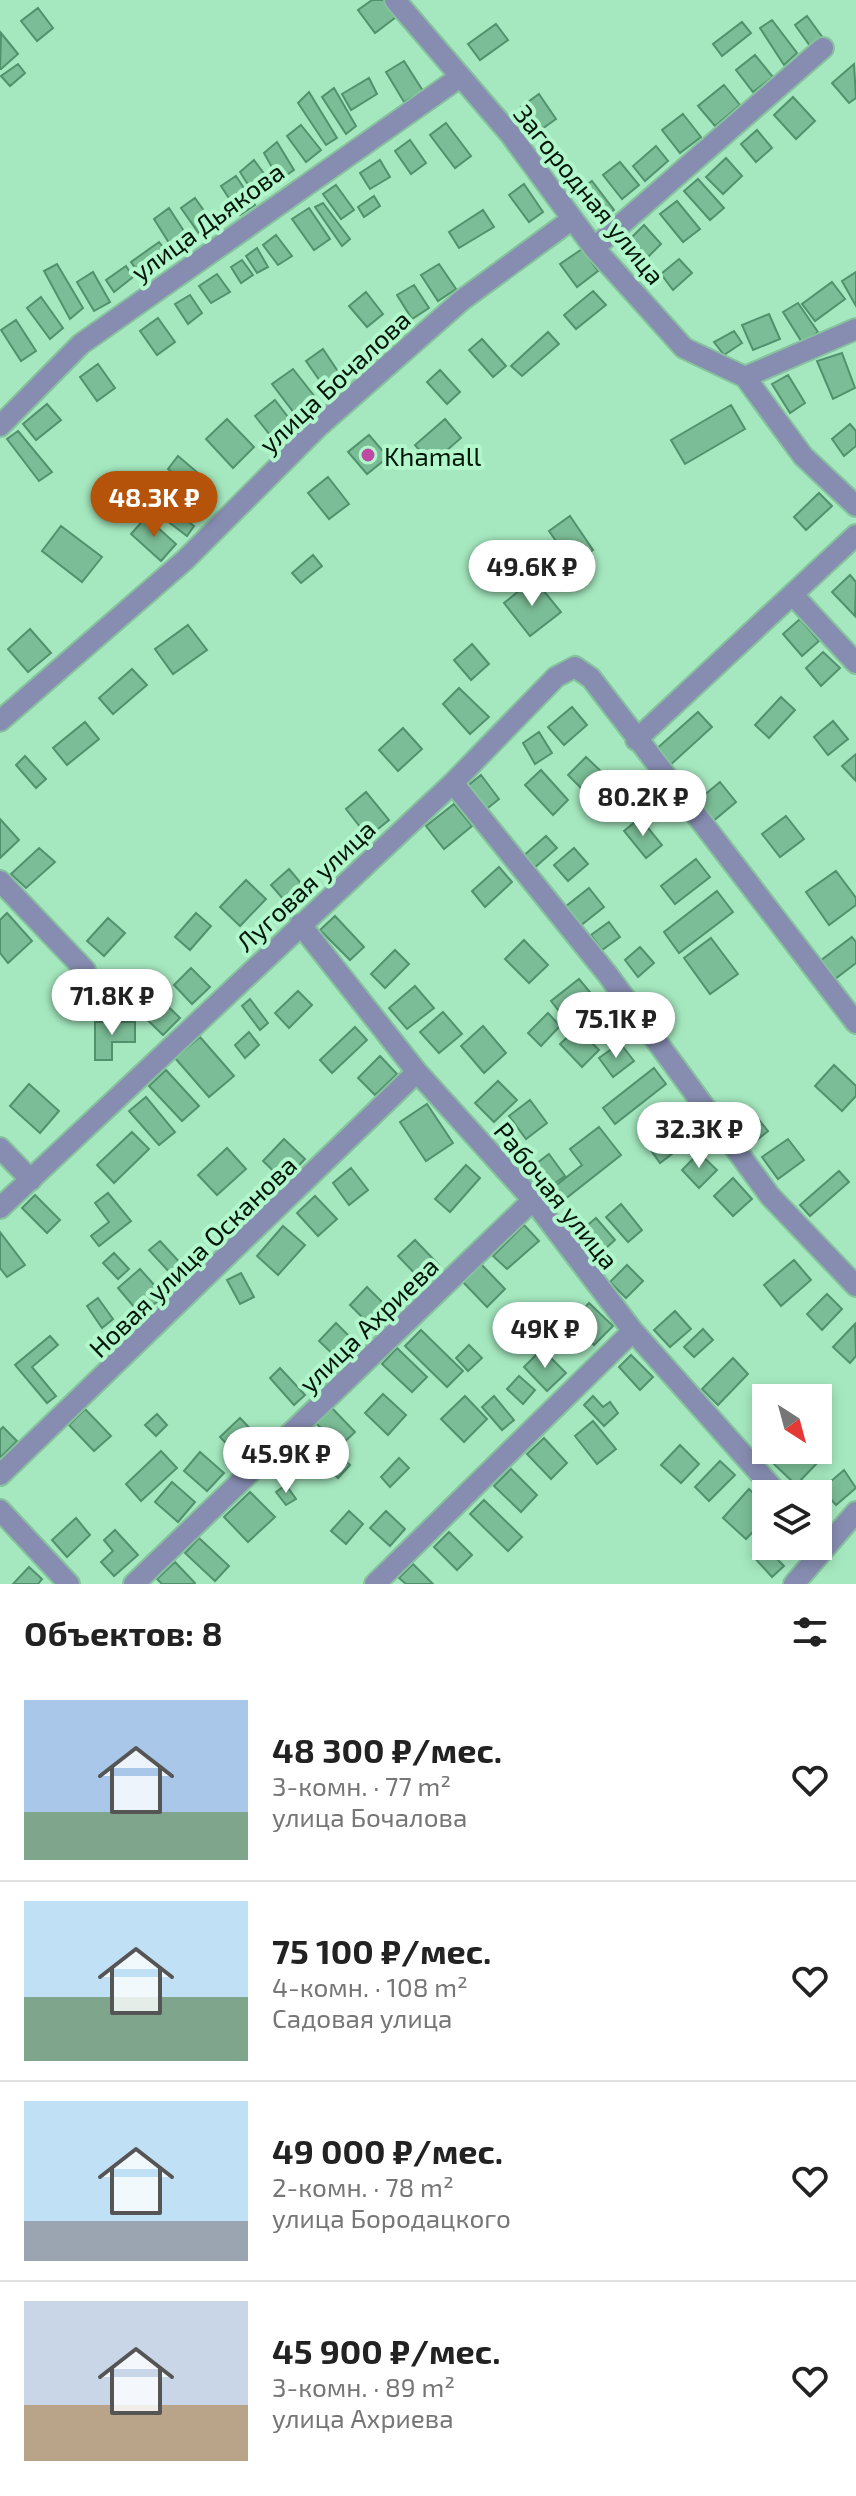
<!DOCTYPE html>
<html lang="ru">
<meta charset="utf-8">
<style>
body{margin:0;font-family:"Exo 2",sans-serif;background:#f6f6f6;color:#222;height:100vh;display:flex;flex-direction:column;font-size:30px;white-space:nowrap}
*{box-sizing:border-box;margin:0}
p{font-size:26px;color:#767676}
.icon{flex:none;width:44px;height:44px;fill:none;stroke:currentColor;stroke-width:2;stroke-linecap:round;stroke-linejoin:round}
.map{position:relative;height:1584px;overflow:hidden}
.drawer{display:flex;flex-direction:column;background:#fff;flex:1}
.drawer>*{flex:none}
.needle{width:52px;rotate:144deg}
.tools{position:absolute;left:752px;top:1384px;display:grid;gap:16px}
.tools a{display:grid;place-items:center;width:80px;height:80px;border-radius:0px;background:#fff;box-shadow:0 4px 12px #0003;font-size:40px}
.price{position:absolute;translate:-50% -68px;padding:0 18px;border-radius:28px;background:#fff;color:#222;font-size:26px;line-height:52px;filter:drop-shadow(0 2px 4px #0008)}
.price::after{content:'';position:absolute;left:50%;top:48px;width:24px;height:18px;margin-left:-12px;background:inherit;clip-path:polygon(0 0,100% 0,50% 100%)}
.price.current{background:#b45309;color:#fff}
ul{padding:0;list-style:none}
li{display:flex;align-items:center;gap:24px;height:200px;padding:0 24px}
li+li{border-top:2px solid #e0e0e0}
li span{display:grid;place-items:center;flex:none;width:224px;height:160px;border-radius:0px;color:#555}
li>.icon{margin-inline-start:auto}
span .icon{width:96px;height:96px;fill:#fffc;stroke-width:1}
li b{font-size:34px}
h2{display:flex;justify-content:space-between;align-items:center;height:96px;padding:0 24px;font-size:34px}
.map>svg:first-child{display:block}
</style>
<div class="map">
<svg width="856" height="1584" viewBox="0 0 856 1584">
<rect width="100%" height="100%" fill="#a5e8bf"/>
<path fill="#7bbd96" stroke="#51926d" stroke-width="2" d="M372,0H390L400,14L375,33L358,10Z
M38,8L53,28L37,41L21,21Z
M807,16L823,38L810,46L795,25Z
M772,20L797,53L784,65L760,28Z
M742,22L751,33L722,56L713,44Z
M496,24L508,40L480,60L468,44Z
M1,33L18,54L1,69H0Z
M755,55L773,77L753,92L736,70Z
M404,61L423,91L404,102L386,72Z
M18,64L25,73L10,86L1,76Z
M854,64L856,98L849,103L832,83Z
M369,78L377,94L351,110L342,94Z
M724,85L740,105L715,126L698,106Z
M334,88L356,126L346,134L322,97Z
M309,92L337,138L326,145L298,103Z
M539,94L556,119L539,131L521,107Z
M793,97L815,121L796,139L774,115Z
M683,114L701,137L680,153L662,130Z
M446,123L471,156L455,168L430,135Z
M301,125L321,150L306,162L287,136Z
M757,130L772,148L756,162L741,144Z
M410,140L426,163L411,174L395,151Z
M277,142L294,170L279,180L264,153Z
M656,146L668,161L645,181L633,166Z
M726,158L742,176L723,194L706,177Z
M254,160L273,186L256,197L240,172Z
M380,160L390,177L370,189L360,173Z
M620,162L639,185L622,199L603,175Z
M236,176L255,205L240,215L221,186Z
M698,179L724,208L710,220L684,191Z
M592,181L614,210L603,220L580,190Z
M524,184L543,212L529,222L509,195Z
M336,185L354,210L341,219L323,194Z
M374,196L380,206L364,217L358,207Z
M195,198L214,225L200,235L181,208Z
M677,201L700,229L683,242L660,214Z
M323,203L350,239L342,246L315,207Z
M169,208L191,242L176,254L154,219Z
M309,208L330,239L314,250L292,219Z
M483,210L494,227L459,248L449,232Z
M644,225L661,244L646,259L629,240Z
M276,235L292,256L278,265L263,245Z
M159,242L170,256L141,276L131,262Z
M257,248L268,267L257,273L246,256Z
M582,249L598,271L577,287L560,264Z
M679,259L692,273L673,290L661,274Z
M242,260L253,275L241,283L231,267Z
M57,264L83,308L70,319L44,271Z
M439,264L456,289L438,301L421,275Z
M126,266L133,277L114,292L106,280Z
M93,272L110,302L94,311L77,282Z
M856,272V306L842,281Z
M217,274L230,292L211,303L199,286Z
M832,282L845,299L815,321L802,304Z
M414,285L429,308L412,319L397,295Z
M593,291L606,305L576,329L564,315Z
M366,292L383,314L367,327L349,306Z
M190,295L202,313L188,324L175,304Z
M41,297L63,328L50,339L27,308Z
M798,303L818,332L803,344L783,312Z
M769,314L780,339L753,350L742,325Z
M158,318L175,342L157,355L140,331Z
M16,320L36,351L21,361L1,330Z
M734,331L742,343L724,355L714,342Z
M548,332L559,344L522,376L511,366Z
M482,339L506,366L493,377L469,350Z
M323,349L343,379L327,391L306,361Z
M842,353L855,388L833,399L817,361Z
M98,364L115,388L97,401L80,377Z
M293,369L319,402L298,418L272,384Z
M440,370L460,392L447,404L427,382Z
M788,375L805,403L790,413L772,384Z
M275,400L294,425L274,440L255,416Z
M47,404L61,420L36,440L23,424Z
M731,405L745,429L685,464L671,440Z
M227,419L254,447L233,468L206,439Z
M445,419L461,438L431,464L415,445Z
M850,424L856,431V446L844,456L832,439Z
M18,431L52,472L39,481L7,439Z
M369,435L388,457L367,474L348,452Z
M178,456L198,473L188,484L168,469Z
M328,477L349,504L329,519L308,493Z
M169,478L180,486L164,504L194,526L187,536L145,504Z
M819,493L832,506L806,530L794,517Z
M570,516L593,550L572,564L549,531Z
M146,517L176,544L161,561L131,534Z
M61,526L102,557L82,582L42,551Z
M313,555L322,566L301,583L292,573Z
M850,575L856,582L855,616L832,592Z
M534,579L561,612L530,636L504,603Z
M800,619L819,641L802,656L783,634Z
M188,625L207,650L173,674L155,649Z
M30,629L51,653L28,672L8,649Z
M472,644L489,664L471,680L454,660Z
M823,652L840,668L821,686L806,668Z
M132,669L147,685L113,714L99,698Z
M459,688L489,717L470,734L443,704Z
M781,697L795,710L769,738L755,725Z
M572,707L587,725L564,745L548,727Z
M698,712L712,727L668,767L654,751Z
M833,721L848,739L828,755L814,737Z
M85,722L99,739L67,765L53,748Z
M403,728L422,749L398,771L379,750Z
M539,732L552,753L535,764L523,743Z
M856,754V781L842,766Z
M25,756L46,779L36,788L16,765Z
M586,757L606,776L588,795L568,775Z
M541,770L568,800L553,815L525,785Z
M481,775L499,799L484,811L466,787Z
M720,782L736,802L712,822L696,802Z
M366,792L389,820L368,837L346,809Z
M454,804L472,826L444,849L426,826Z
M786,816L804,839L780,857L762,834Z
M640,818L662,845L646,858L624,831Z
M0,819L19,840L0,858Z
M546,836L557,848L533,869L522,857Z
M39,848L55,862L26,888L11,874Z
M574,848L588,864L568,881L554,865Z
M696,859L710,877L675,904L661,886Z
M499,867L512,882L485,907L472,891Z
M289,869L310,894L292,909L271,885Z
M836,871L856,898V905L829,925L806,892Z
M246,880L266,899L240,926L220,907Z
M589,888L604,907L580,926L565,907Z
M717,891L733,912L679,953L664,932Z
M7,913L32,941L8,963L0,953V920Z
M196,913L211,926L190,950L175,937Z
M335,916L364,947L350,960L320,930Z
M108,918L125,933L104,956L87,941Z
M609,922L620,937L602,950L591,935Z
M852,937L856,942V963L835,979L820,961Z
M711,938L738,974L710,994L684,958Z
M524,940L548,965L529,983L505,959Z
M640,947L654,963L638,977L625,960Z
M395,950L409,964L385,988L371,974Z
M191,968L210,987L192,1004L174,985Z
M579,979L594,997L566,1020L551,1001Z
M415,986L434,1008L407,1029L389,1008Z
M150,989L180,1018L163,1035L133,1006Z
M298,991L312,1005L289,1028L275,1013Z
M250,999L268,1023L260,1030L242,1006Z
M443,1012L462,1034L439,1053L420,1032Z
M548,1013L560,1026L541,1046L528,1033Z
M95,1022H135V1042H112V1060H95Z
M483,1026L506,1053L484,1073L461,1046Z
M355,1027L367,1040L332,1073L320,1060Z
M577,1028L599,1050L582,1067L560,1044Z
M249,1032L259,1045L245,1058L235,1045Z
M200,1037L234,1076L209,1097L175,1058Z
M620,1043L634,1061L613,1077L599,1058Z
M380,1056L397,1074L375,1095L358,1078Z
M834,1065L856,1086V1096L842,1111L815,1086Z
M654,1068L666,1084L615,1124L603,1108Z
M166,1070L199,1106L182,1121L149,1086Z
M498,1081L517,1100L494,1122L475,1103Z
M29,1084L59,1111L40,1133L10,1106Z
M146,1097L175,1132L159,1145L129,1111Z
M530,1100L547,1123L526,1139L509,1116Z
M427,1104L453,1143L426,1161L400,1122Z
M750,1109L768,1131L751,1145L733,1124Z
M667,1120L685,1144L660,1163L643,1139Z
M599,1127L621,1155L555,1207L545,1194L582,1165L570,1149Z
M132,1132L149,1149L114,1183L97,1165Z
M284,1139L305,1159L284,1181L263,1161Z
M788,1139L804,1160L778,1179L762,1157Z
M227,1148L246,1169L217,1195L198,1175Z
M699,1153L717,1170L699,1188L682,1170Z
M549,1154L565,1176L539,1194L524,1173Z
M466,1165L480,1178L450,1212L435,1199Z
M351,1168L368,1190L349,1205L333,1183Z
M839,1171L849,1182L810,1216L800,1205Z
M733,1178L752,1199L733,1216L714,1196Z
M108,1193L131,1221L99,1246L91,1236L109,1222L95,1203Z
M35,1195L60,1220L47,1233L22,1208Z
M315,1196L337,1219L318,1236L297,1213Z
M621,1204L642,1230L628,1242L606,1217Z
M596,1218L615,1240L595,1258L576,1235Z
M524,1225L539,1241L507,1269L493,1256Z
M283,1226L305,1245L278,1275L257,1256Z
M0,1232L25,1265L7,1277L0,1268Z
M415,1240L439,1265L422,1281L398,1256Z
M160,1241L183,1266L172,1275L149,1250Z
M114,1253L129,1269L118,1279L103,1263Z
M794,1260L811,1280L781,1306L764,1285Z
M481,1264L505,1289L487,1307L462,1281Z
M627,1265L643,1281L626,1298L610,1282Z
M140,1269L164,1296L141,1315L118,1288Z
M241,1273L254,1297L240,1304L227,1280Z
M367,1287L391,1311L373,1328L350,1305Z
M827,1294L842,1309L822,1330L807,1314Z
M98,1298L113,1319L102,1328L87,1306Z
M589,1303L613,1326L594,1345L571,1322Z
M675,1311L691,1329L670,1347L654,1330Z
M336,1323L356,1343L339,1360L319,1341Z
M855,1324L856,1356L850,1363L833,1347Z
M703,1329L713,1340L694,1357L684,1347Z
M421,1330L463,1371L447,1387L405,1346Z
M50,1336L58,1345L32,1367L56,1396L47,1403L15,1365Z
M469,1345L482,1358L468,1371L456,1358Z
M397,1348L427,1377L412,1392L382,1364Z
M542,1349L566,1373L547,1391L524,1367Z
M631,1355L653,1377L640,1390L619,1367Z
M733,1358L748,1374L718,1405L702,1389Z
M280,1368L305,1395L294,1405L270,1378Z
M519,1376L535,1390L523,1404L507,1389Z
M383,1394L406,1415L388,1435L365,1413Z
M465,1396L487,1419L464,1442L441,1419Z
M494,1396L514,1420L502,1430L482,1407Z
M593,1396L603,1407L610,1402L618,1413L604,1426L584,1405Z
M331,1407L355,1432L339,1447L315,1422Z
M85,1409L111,1436L94,1451L69,1425Z
M157,1414L167,1425L156,1436L145,1425Z
M240,1418L261,1440L241,1459L220,1437Z
M593,1421L616,1449L597,1464L575,1436Z
M3,1427L17,1441L0,1458V1430Z
M544,1438L567,1463L551,1479L527,1454Z
M680,1445L699,1464L681,1483L661,1465Z
M332,1448L350,1465L338,1478L320,1460Z
M788,1450H813L822,1458L796,1485L774,1464Z
M161,1451L177,1468L141,1501L126,1484Z
M200,1452L224,1473L207,1491L184,1471Z
M399,1458L409,1468L390,1487L381,1477Z
M720,1461L735,1475L709,1501L695,1487Z
M511,1469L537,1495L521,1512L494,1486Z
M844,1470L856,1488L836,1505L822,1489Z
M172,1482L195,1502L178,1522L155,1502Z
M286,1485L296,1499L286,1505L276,1492Z
M749,1489L766,1505V1518L746,1539L723,1518Z
M250,1492L275,1517L248,1542L224,1517Z
M484,1500L522,1537L508,1551L470,1514Z
M349,1511L363,1524L346,1544L331,1531Z
M386,1511L405,1529L390,1546L370,1528Z
M76,1518L90,1535L67,1557L52,1540Z
M115,1530L138,1555L114,1576L101,1562L113,1551L104,1540Z
M449,1532L472,1555L457,1570L434,1547Z
M199,1538L229,1566L215,1581L185,1553Z
M764,1546L784,1566L772,1577L753,1556Z
M175,1562L195,1583L194,1584H162L157,1579Z
M413,1564L433,1584H406L399,1578Z
M29,1567L42,1579L38,1584H13Z"/>
<g fill="none" stroke-linecap="round" stroke-linejoin="round">
<g stroke="#87c29e" stroke-width="24">
<path id="minor" d="M395,0L510,134L594,248L684,348L745,377L803,456L856,506
M594,248L823,48
M745,377L856,329
M0,426L81,344L460,77
M793,595L856,663
M0,721L185,560L319,426L462,300L571,220
M636,740L856,535
M453,783L608,975L770,1196L856,1286
M0,881L85,970
M300,924L417,1072L533,1200L633,1331L778,1494
M0,1148L31,1180
M0,1208L453,783L556,677L575,667L591,678L856,1023
M0,1475L417,1072
M0,1510L69,1584
M134,1584L533,1200
M375,1584L633,1331
M794,1584L856,1512"/>
</g>
<use href="#minor" stroke="#878db1" stroke-width="20"/>
</g>
<circle fill="#be4aa4" stroke="#b2f6cc" stroke-width="3" cx="368" cy="455" r="8"/>
<g text-anchor="middle" dominant-baseline="central" stroke-width="8" stroke-linejoin="round" paint-order="stroke">
<g font-size="26" fill="#001609" stroke="#b2f6cc">
<text transform="translate(590 194) rotate(51)">Загородная улица</text>
<text transform="translate(207 221) rotate(-36)">улица Дьякова</text>
<text transform="translate(334 381) rotate(-43)">улица Бочалова</text>
<text transform="translate(305 885) rotate(-43)">Луговая улица</text>
<text transform="translate(557 1195) rotate(51)">Рабочая улица</text>
<text transform="translate(192 1256) rotate(-44)">Новая улица Осканова</text>
<text transform="translate(368 1324) rotate(-44)">улица Ахриева</text>
</g>
<g font-size="26" fill="#001609" stroke="#b2f6cc" text-anchor="start">
<text x="384" y="455">Khamall</text>
</g>
</g>
</svg>
<div class="tools">
<a><svg class="needle" viewBox="-14 -14 28 28"><path d="M0-13l5 13h-10z" fill="#e53935"/><path d="M0 13l5-13h-10z" fill="#767676"/></svg></a>
<a><svg class="icon" aria-label="layers" viewBox="0 0 24 24"><path d="M12 4l9 5-9 5-9-5zM3 14l9 5 9-5"/></svg></a>
</div>
<b class="price current" style="left:154px;top:539px">48.3K ₽</b>
<b class="price" style="left:532px;top:608px">49.6K ₽</b>
<b class="price" style="left:643px;top:838px">80.2K ₽</b>
<b class="price" style="left:112px;top:1037px">71.8K ₽</b>
<b class="price" style="left:616px;top:1060px">75.1K ₽</b>
<b class="price" style="left:699px;top:1170px">32.3K ₽</b>
<b class="price" style="left:545px;top:1370px">49K ₽</b>
<b class="price" style="left:286px;top:1495px">45.9K ₽</b>
</div>
<section class="drawer">
<h2>Объектов: 8<svg class="icon" aria-label="filters" viewBox="0 0 24 24"><path d="M4 7h16M4 17h16"/><circle cx="9" cy="7" r="2"/><circle cx="15" cy="17" r="2"/></svg></h2>
<ul>
<li><span style="background:linear-gradient(#a9c7e8 70%,#7fa58c 0)"><svg class="icon" aria-label="home" viewBox="0 0 24 24"><path d="M3 11l9-7 9 7M6 9v11h12V9"/></svg></span><div><b>48 300 ₽/мес.</b><p>3-комн. · 77 m²</p><p>улица Бочалова</p></div><svg class="icon" aria-label="heart" viewBox="0 0 24 24"><path d="M12 20l-8-8c-3-5 5-10 8-4 3-6 11-1 8 4z"/></svg></li>
<li><span style="background:linear-gradient(#bfe0f5 60%,#7fa58c 0)"><svg class="icon" aria-label="home" viewBox="0 0 24 24"><path d="M3 11l9-7 9 7M6 9v11h12V9"/></svg></span><div><b>75 100 ₽/мес.</b><p>4-комн. · 108 m²</p><p>Садовая улица</p></div><svg class="icon" aria-label="heart" viewBox="0 0 24 24"><path d="M12 20l-8-8c-3-5 5-10 8-4 3-6 11-1 8 4z"/></svg></li>
<li><span style="background:linear-gradient(#bfe0f5 75%,#9aa5b1 0)"><svg class="icon" aria-label="home" viewBox="0 0 24 24"><path d="M3 11l9-7 9 7M6 9v11h12V9"/></svg></span><div><b>49 000 ₽/мес.</b><p>2-комн. · 78 m²</p><p>улица Бородацкого</p></div><svg class="icon" aria-label="heart" viewBox="0 0 24 24"><path d="M12 20l-8-8c-3-5 5-10 8-4 3-6 11-1 8 4z"/></svg></li>
<li><span style="background:linear-gradient(#c9d6e8 65%,#b9a48a 0)"><svg class="icon" aria-label="home" viewBox="0 0 24 24"><path d="M3 11l9-7 9 7M6 9v11h12V9"/></svg></span><div><b>45 900 ₽/мес.</b><p>3-комн. · 89 m²</p><p>улица Ахриева</p></div><svg class="icon" aria-label="heart" viewBox="0 0 24 24"><path d="M12 20l-8-8c-3-5 5-10 8-4 3-6 11-1 8 4z"/></svg></li>
</ul>
</section>
